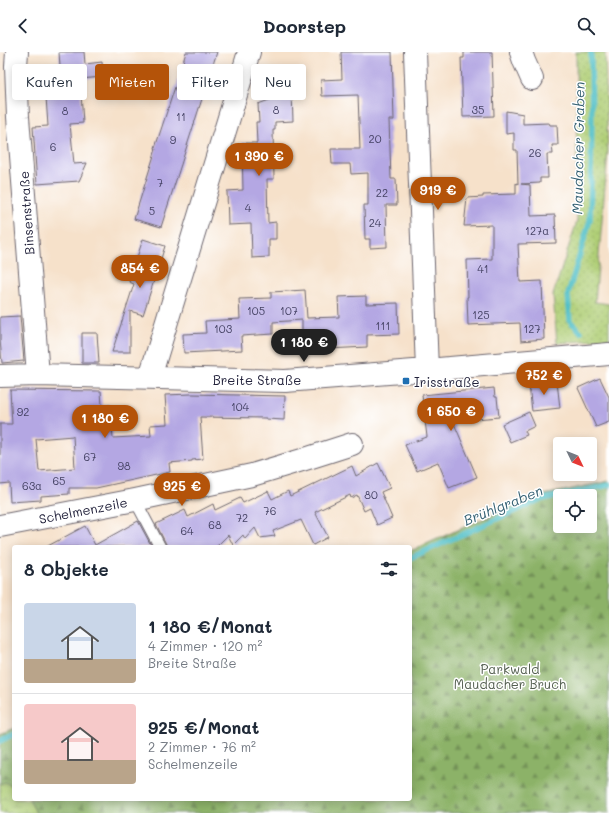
<!DOCTYPE html>
<html lang="de">
<meta charset="utf-8">
<style>
body{margin:0;font-family:Mali,sans-serif;background:#f2f2f3;color:#1f2937;height:100vh;display:flex;flex-direction:column;font-size:15px;white-space:nowrap}
*{box-sizing:border-box;margin:0}
p{font-size:13px;color:#747a83}
.icon{flex:none;width:22px;height:22px;fill:none;stroke:currentColor;stroke-width:2;stroke-linecap:round;stroke-linejoin:round}
.map{position:relative;flex:1;overflow:hidden}
.sheet{position:absolute;left:12px;top:493px;width:400px;height:256px;display:flex;flex-direction:column;background:#fff;border-radius:4px;box-shadow:0 2px 10px #0003}
.sheet>*{flex:none}
.banner{position:absolute;left:12px;top:12px;width:400px;height:36px;display:flex;gap:8px}
.needle{width:26px;rotate:133deg}
.controls{position:absolute;left:553px;top:385px;display:grid;gap:8px}
.controls a{display:grid;place-items:center;width:44px;height:44px;border-radius:4px;background:#fff;box-shadow:0 2px 10px #0003;font-size:20px}
.price{position:absolute;translate:-50% -34px;padding:0 9px;border-radius:14px;background:#b45309;color:#fff;font-size:13px;line-height:26px;filter:drop-shadow(0 1px 2px #0008)}
.price::after{content:'';position:absolute;left:50%;top:24px;width:12px;height:9px;margin-left:-6px;background:inherit;clip-path:polygon(0 0,100% 0,50% 100%)}
.price.selected{background:#222;color:#fff}
ul{padding:0;list-style:none}
li{display:flex;align-items:center;gap:12px;height:100px;padding:0 12px}
li+li{border-top:1px solid #e0e1e3}
li span{display:grid;place-items:center;flex:none;width:112px;height:80px;border-radius:4px;color:#555}
li>.icon{margin-inline-start:auto}
span .icon{width:48px;height:48px;fill:#fffc;stroke-width:1}
li b{font-size:17px}
h2{display:flex;justify-content:space-between;align-items:center;height:48px;padding:0 12px;font-size:17px}
.pill{padding:0 14px;border-radius:4px;background:#fff;box-shadow:0 2px 10px #0003;font-size:14px;line-height:36px}
.pill.selected{background:#b45309;color:#fff}
header{display:flex;justify-content:space-between;align-items:center;height:52px;padding:0 12px;background:#fff;font-size:18px;font-weight:700}
.map>svg:first-child{display:block}
</style>
<header><svg class="icon" aria-label="back" viewBox="0 0 24 24"><path d="M15 5l-7 7 7 7"/></svg>Doorstep<svg class="icon" aria-label="search" viewBox="0 0 24 24"><circle cx="10" cy="10" r="6"/><path d="M15 15l6 6"/></svg></header>
<div class="map">
<svg width="609" height="761" viewBox="0 0 609 761">
<defs>
<pattern id="green-dots" width="8" height="8" patternUnits="userSpaceOnUse"><rect width="8" height="8" fill="#b0cf77"/><path d="M2 2h.1M6 6h.1" fill="none" stroke="#97b168" stroke-width="1.8" stroke-linecap="round"/></pattern>
<pattern id="forest-firs" width="22" height="20" patternUnits="userSpaceOnUse"><rect width="22" height="20" fill="#8cb268"/><path d="M5 1l3.5 6h-7zM16 11l3.5 6h-7z" fill="#729057"/></pattern>
<pattern id="wetland-marsh" width="20" height="14" patternUnits="userSpaceOnUse"><rect width="20" height="14" fill="#b0cf77"/><path d="M1 5h8M5 5V1M11 12h8M15 12V8" fill="none" stroke="#97b168"/></pattern>
</defs>
<rect width="100%" height="100%" fill="#fff"/>
<filter id="ink" filterUnits="userSpaceOnUse"><feTurbulence type="fractalNoise" baseFrequency=".025" numOctaves="2"/><feDisplacementMap in="SourceGraphic" scale="8" xChannelSelector="R" yChannelSelector="G"/><feConvolveMatrix kernelMatrix="1 2 1 2 8 2 1 2 1" color-interpolation-filters="sRGB"/></filter>
<filter id="wash" filterUnits="userSpaceOnUse"><feTurbulence type="fractalNoise" baseFrequency=".012" numOctaves="4" result="noise"/><feDisplacementMap in="SourceGraphic" scale="16" xChannelSelector="R" yChannelSelector="G"/><feGaussianBlur stdDeviation="0.9" result="paint"/><feColorMatrix in="noise" values="0 0 0 0 0 0 0 0 0 0 0 0 0 0 0 0 0 1.4 0 .05"/><feComposite in="paint" operator="in"/></filter>
<g filter="url(#wash)">
<rect width="100%" height="100%" fill="#f6e1ca"/>
<path fill="url(#green-dots)" stroke="#697859" d="M576,0H605L608,99L595,250L609,252V287L557,291L553,243L577,169Z"/>
<path fill="url(#forest-firs)" stroke="#576a52" fill-rule="evenodd" d="M609,429V761H36L29,747H410V499L530,446ZM560,444H590V474H560Z
M14,676V735L5,730L0,732V682Z"/>
<path fill="url(#wetland-marsh)" stroke="#697859" d="M5,730L14,735V747H29L36,761H0V732Z"/>
<g fill="none" stroke-linecap="round" stroke-linejoin="round">
<path stroke="#52c0c7" stroke-width="5.5" d="M581,280L570,269L568,242L590,168L592,74L591,0
M410,506L539,448L609,433
M0,689L14,682"/>
</g>
<g id="blocks">
<path fill="#b4a7e3" fill-rule="evenodd" d="M59,0H84L85,12L102,10L103,25L80,27L83,71L70,72L74,112L87,111L79,129L37,132L33,75L48,74L45,30L61,29Z
M186,0H217L161,175L134,167L156,97L155,96L175,35H176Z
M341,0H392L394,68H389L391,127H396L397,153H386L387,195L370,196V187H365L364,153H368V121L351,122L350,112H332L331,97H360L358,43L322,44L321,28L342,27Z
M464,0H492L494,64L463,65L461,6H464Z
M292,40L293,69L275,70V78H273L274,127H267L268,171L276,170V187H269V205L252,206L251,172L228,173L227,139L243,138L242,91H257L256,70H259L258,52Z
M506,59L523,62V72L549,71L550,73H557L558,93H552L553,102H547L548,126H540V131L521,132L530,133L531,164L555,163L556,191L518,192L520,230L542,229L544,287L521,289L520,271L468,273L467,245H468L467,208L492,207V173L464,174L467,146L483,145V143L516,142V131L518,132L517,98H514V81L506,82Z
M143,187L165,194L143,263L130,259V300H112L134,232L129,230Z
M305,238L307,266L339,265L338,245L366,244V252L398,251L399,282L367,283V295L328,297V292L302,293V268L273,270V282L241,284L242,298L184,301L183,282L206,281L205,269L240,267L239,247L271,246V240Z
M20,264L24,309L2,311L0,288V265Z
M82,281H97L99,311H82Z
M600,326L609,345V370L596,375L578,336Z
M557,330L560,356L532,359L529,333Z
M494,336L495,345H497L499,365L453,369L477,425L449,436L438,410L417,419L405,393L427,385L422,343Z
M10,338L101,339L102,354L110,353L113,386L151,384L150,373L167,372L165,343L191,342L285,344L284,368L266,367V366L200,365L203,407L192,408V409L169,411L170,420L96,436H69V442L41,444V448L10,450L9,431L0,432V372H12ZM73,384L75,416L39,419L36,387Z
M529,360L535,374L525,379L527,383L510,390L502,372Z
M378,411L390,436L381,440L392,466L377,473L370,456L364,459L357,443L351,446L350,443L315,460L328,485L313,493L301,468L273,479L275,484L260,486L255,476L245,487L243,483L233,493L228,483L216,495H167L166,492L156,472L185,458L188,465L213,452L215,458L240,446L243,451L268,439L272,447L288,439L290,444L352,414L356,424Z
M138,469L152,495H46L85,474L95,493Z"/>
</g>
</g>
<g filter="url(#ink)">
<use href="#blocks" fill-opacity="0" stroke="#6c656d" stroke-width="1"/>
<g fill="none" stroke-linecap="round" stroke-linejoin="round">
<g stroke="#6c656d" stroke-width="13">
<path id="lane" d="M135,448L160,495"/>
</g>
<g stroke="#6c656d" stroke-width="24">
<path id="street" d="M17,0L16,14L18,65L38,323
M415,0L427,318
M521,0L524,9L532,27
M0,324L38,323L285,329L427,318L609,302
M150,325L249,0
M0,474L135,448L252,423L302,408L352,392"/>
</g>
<use href="#lane" stroke="#fff" stroke-width="11"/>
<use href="#street" stroke="#fff" stroke-width="22"/>
</g>
</g>
<rect fill="#1f6fb2" stroke="#fff" stroke-width="1.5" x="402" y="325" width="8" height="8" rx="2"/>
<g text-anchor="middle" dominant-baseline="central" stroke-width="3" stroke-linejoin="round" paint-order="stroke">
<g font-size="11" fill="#464365">
<text x="276" y="57">8</text>
<text x="478" y="57">35</text>
<text x="65" y="58">8</text>
<text x="181" y="64">11</text>
<text x="375" y="86">20</text>
<text x="173" y="87">9</text>
<text x="53" y="94">6</text>
<text x="535" y="100">26</text>
<text x="160" y="130">7</text>
<text x="382" y="140">22</text>
<text x="248" y="155">4</text>
<text x="152" y="158">5</text>
<text x="375" y="170">24</text>
<text x="537" y="178">127a</text>
<text x="483" y="216">41</text>
<text x="256" y="258">105</text>
<text x="289" y="258">107</text>
<text x="481" y="262">125</text>
<text x="383" y="273">111</text>
<text x="223" y="276">103</text>
<text x="532" y="276">127</text>
<text x="240" y="354">104</text>
<text x="23" y="359">92</text>
<text x="90" y="404">67</text>
<text x="124" y="413">98</text>
<text x="59" y="428">65</text>
<text x="32" y="433">63a</text>
<text x="371" y="442">80</text>
<text x="270" y="458">76</text>
<text x="242" y="465">72</text>
<text x="215" y="472">68</text>
<text x="187" y="478">64</text>
</g>
<g font-size="13" fill="#22223b" stroke="#fff">
<text transform="translate(26 161) rotate(-94)">Binsenstraße</text>
<text x="257" y="327">Breite Straße</text>
<text transform="translate(83 458) rotate(-11)">Schelmenzeile</text>
</g>
<g font-size="13" fill="#22223b" stroke="#fff" text-anchor="start">
<text x="414" y="329">Irisstraße</text>
</g>
<g font-size="13" fill="#545f50" stroke="#fff">
<text x="510" y="616">Parkwald<tspan x="510" dy="15">Maudacher Bruch</tspan></text>
</g>
<g font-size="14" font-style="italic" fill="#356173" stroke="#fff">
<text transform="translate(578 96) rotate(-89)">Maudacher Graben</text>
<text transform="translate(503 453) rotate(-22)">Brühlgraben</text>
</g>
</g>
</svg>
<div class="controls">
<a><svg class="needle" viewBox="-14 -14 28 28"><path d="M0-13l5 13h-10z" fill="#e53935"/><path d="M0 13l5-13h-10z" fill="#747a83"/></svg></a>
<a><svg class="icon" aria-label="locate" viewBox="0 0 24 24"><circle cx="12" cy="12" r="6"/><path d="M12 2v4M12 18v4M2 12h4M18 12h4"/></svg></a>
</div>
<b class="price" style="left:259px;top:125px">1 390 €</b>
<b class="price" style="left:438px;top:159px">919 €</b>
<b class="price" style="left:140px;top:237px">854 €</b>
<b class="price selected" style="left:304px;top:311px">1 180 €</b>
<b class="price" style="left:544px;top:344px">752 €</b>
<b class="price" style="left:451px;top:380px">1 650 €</b>
<b class="price" style="left:105px;top:387px">1 180 €</b>
<b class="price" style="left:182px;top:455px">925 €</b>
<div class="banner">
<a class="pill">Kaufen</a>
<a class="pill selected">Mieten</a>
<a class="pill">Filter</a>
<a class="pill">Neu</a>
</div>
<section class="sheet">
<h2>8 Objekte<svg class="icon" aria-label="filters" viewBox="0 0 24 24"><path d="M4 7h16M4 17h16"/><circle cx="9" cy="7" r="2"/><circle cx="15" cy="17" r="2"/></svg></h2>
<ul>
<li><span style="background:linear-gradient(#c9d6e8 70%,#b9a48a 0)"><svg class="icon" aria-label="home" viewBox="0 0 24 24"><path d="M3 11l9-7 9 7M6 9v11h12V9"/></svg></span><div><b>1 180 €/Monat</b><p>4 Zimmer · 120 m²</p><p>Breite Straße</p></div></li>
<li><span style="background:linear-gradient(#f6c9c9 70%,#b9a48a 0)"><svg class="icon" aria-label="home" viewBox="0 0 24 24"><path d="M3 11l9-7 9 7M6 9v11h12V9"/></svg></span><div><b>925 €/Monat</b><p>2 Zimmer · 76 m²</p><p>Schelmenzeile</p></div></li>
</ul>
</section>
</div>
